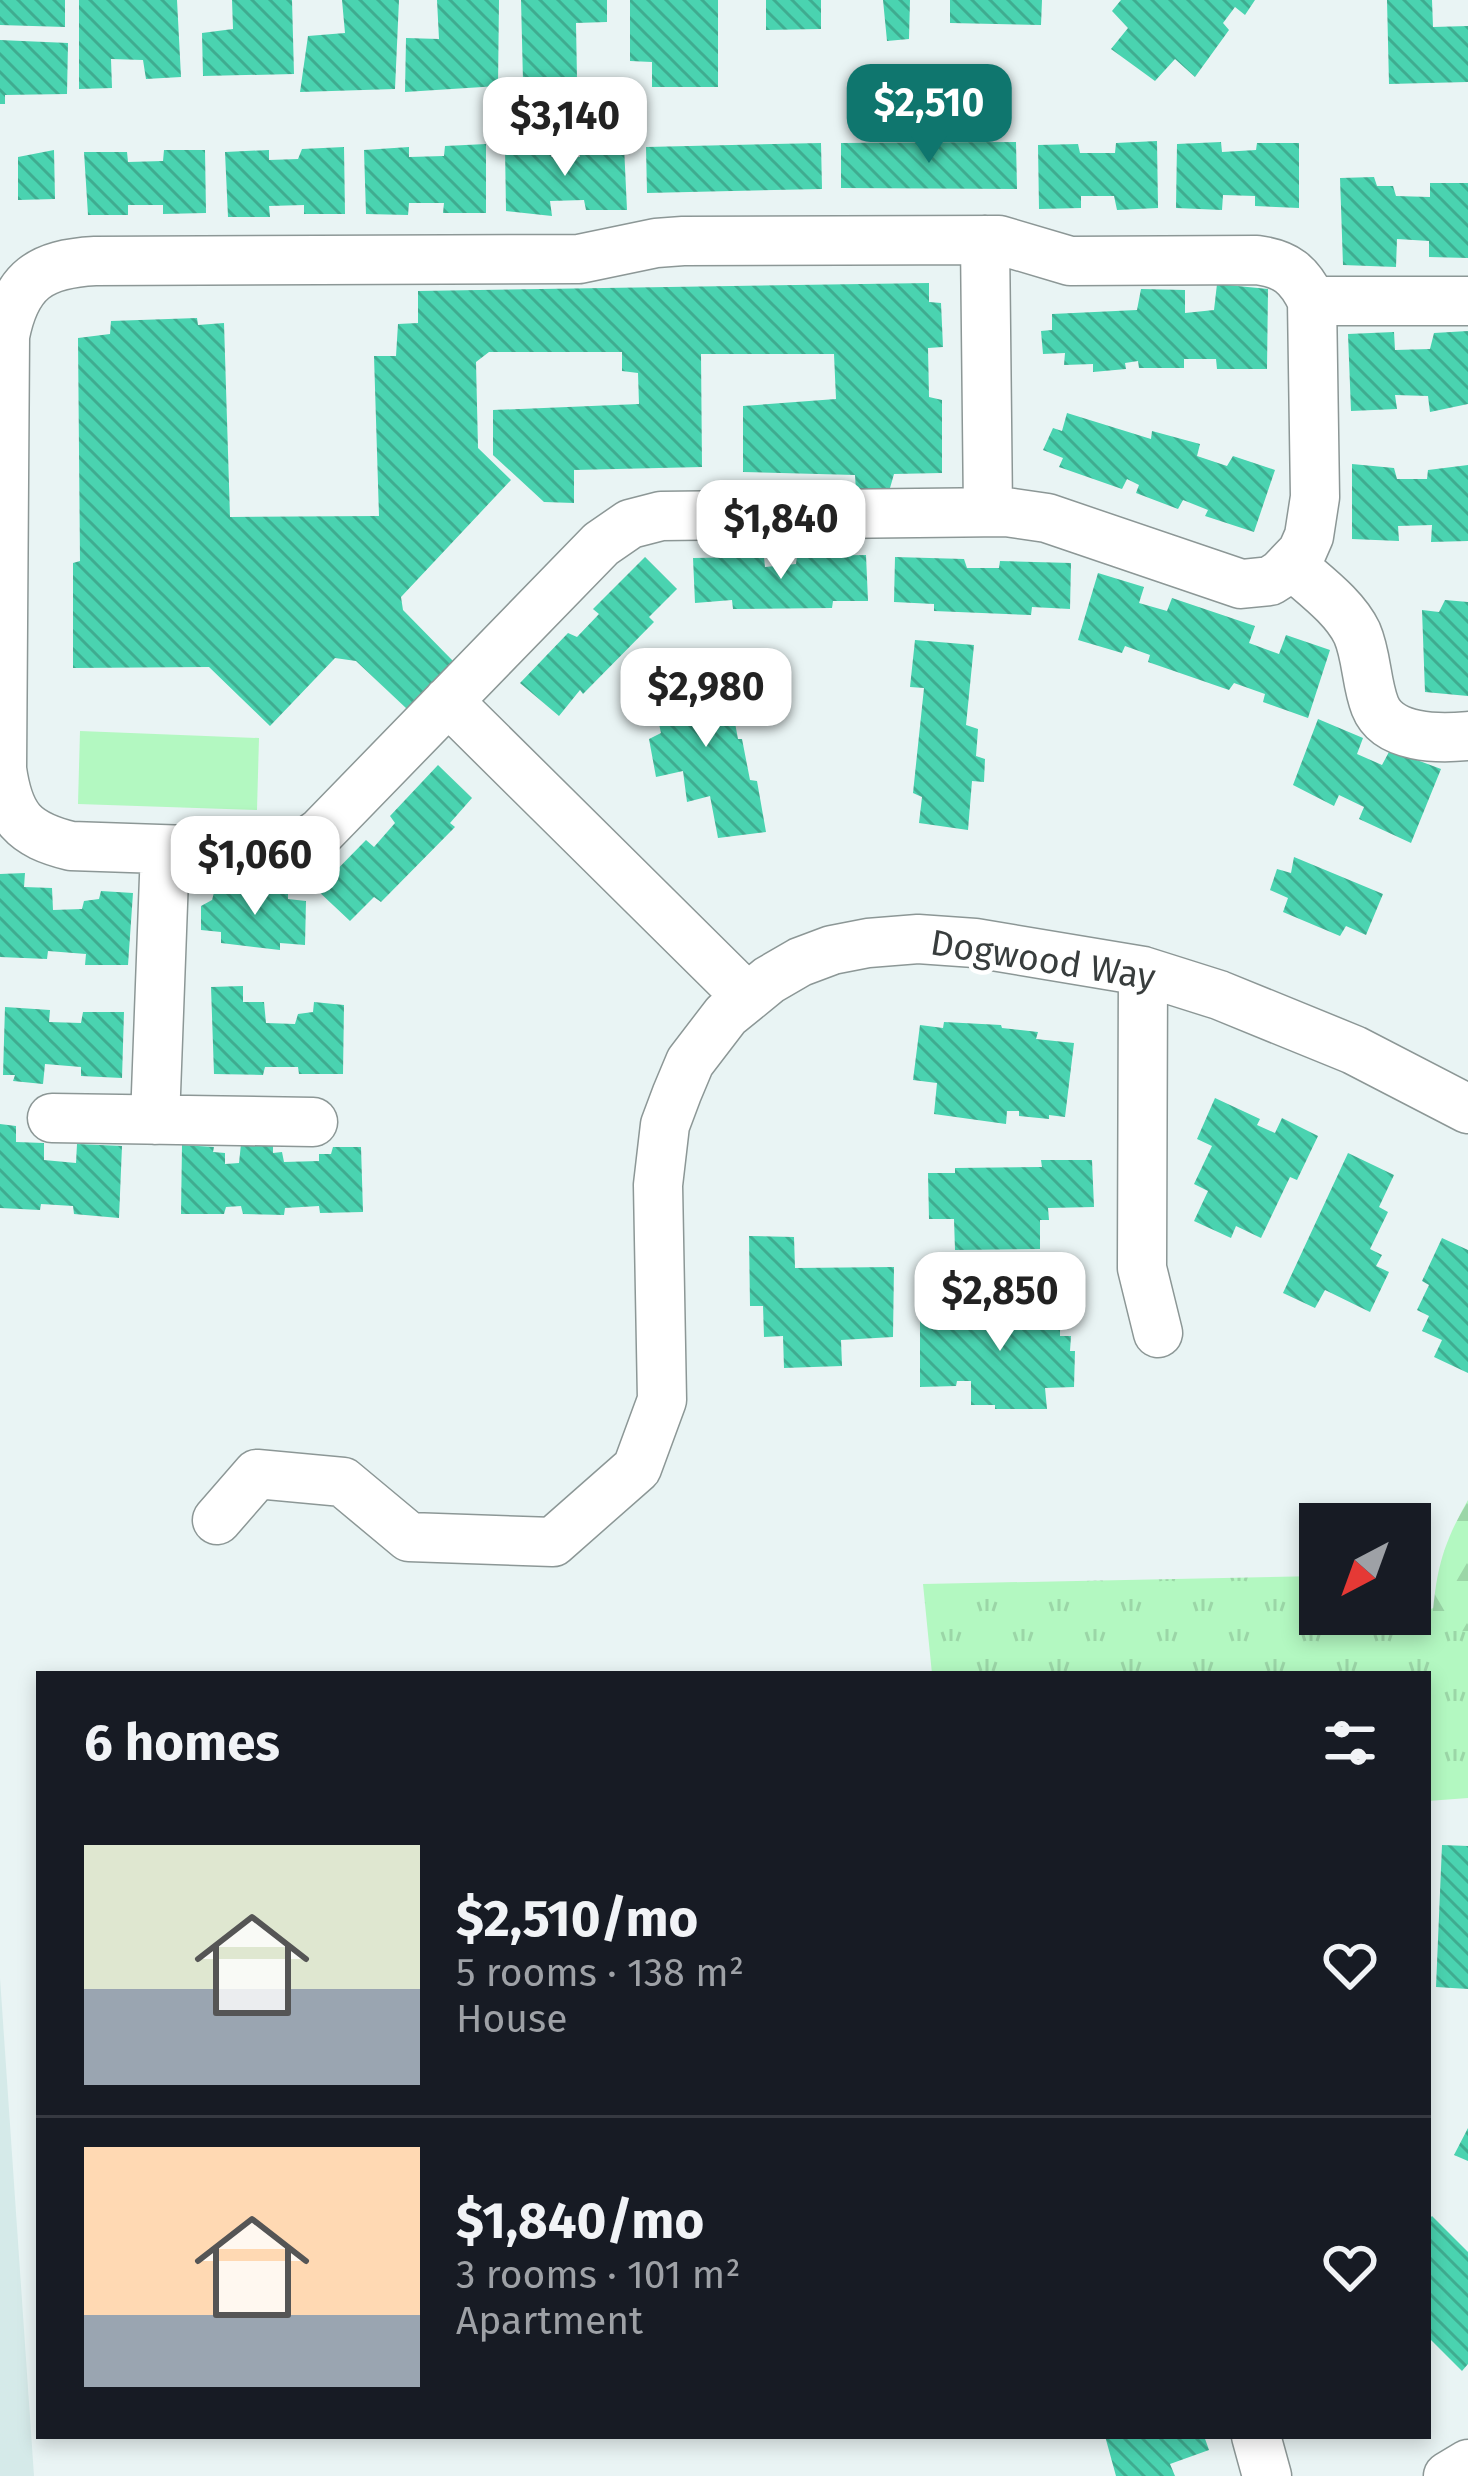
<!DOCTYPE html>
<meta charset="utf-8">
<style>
body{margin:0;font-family:"Fira Sans",sans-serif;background:#242831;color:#f1f3f6;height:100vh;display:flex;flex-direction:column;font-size:45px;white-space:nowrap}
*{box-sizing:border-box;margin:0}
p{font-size:39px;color:#9ea1a6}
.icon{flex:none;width:66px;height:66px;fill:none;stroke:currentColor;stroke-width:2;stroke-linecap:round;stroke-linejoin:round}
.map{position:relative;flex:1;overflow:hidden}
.side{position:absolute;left:36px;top:1671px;width:1395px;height:768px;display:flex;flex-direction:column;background:#171b24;border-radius:0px;box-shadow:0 6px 18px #0003}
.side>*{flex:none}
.needle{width:78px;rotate:221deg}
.buttons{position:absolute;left:1299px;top:1503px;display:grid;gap:24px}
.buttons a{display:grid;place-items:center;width:132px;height:132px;border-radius:0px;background:#171b24;box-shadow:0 6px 18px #0003;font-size:60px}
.price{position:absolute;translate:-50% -102px;padding:0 27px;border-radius:24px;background:#fff;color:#222;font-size:39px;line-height:78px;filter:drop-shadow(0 3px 6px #0008)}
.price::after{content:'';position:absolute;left:50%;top:72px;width:36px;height:27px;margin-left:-18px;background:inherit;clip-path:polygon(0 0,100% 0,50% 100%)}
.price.selected{background:#0f766e;color:#fff}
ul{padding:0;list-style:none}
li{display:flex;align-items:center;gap:36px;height:300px;padding:0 48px}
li+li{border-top:3px solid #363941}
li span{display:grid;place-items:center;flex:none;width:336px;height:240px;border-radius:0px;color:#555}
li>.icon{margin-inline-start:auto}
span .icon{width:144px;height:144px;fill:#fffc;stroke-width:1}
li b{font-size:51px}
h2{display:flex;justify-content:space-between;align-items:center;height:144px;padding:0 48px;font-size:51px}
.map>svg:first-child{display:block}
</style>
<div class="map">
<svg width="1468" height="2476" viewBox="0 0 1468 2476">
<defs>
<pattern id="grass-tufts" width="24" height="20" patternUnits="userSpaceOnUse" patternTransform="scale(3)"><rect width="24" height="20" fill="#b3f8c1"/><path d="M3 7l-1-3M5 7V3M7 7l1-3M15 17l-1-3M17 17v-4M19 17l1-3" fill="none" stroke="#9bd6a7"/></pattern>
<pattern id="forest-firs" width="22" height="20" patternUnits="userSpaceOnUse" patternTransform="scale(3)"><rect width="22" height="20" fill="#b3f8c1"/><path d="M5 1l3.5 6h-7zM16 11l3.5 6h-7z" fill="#9bd6a7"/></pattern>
<pattern id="building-back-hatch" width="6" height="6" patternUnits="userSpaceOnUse" patternTransform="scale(3)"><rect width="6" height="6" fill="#4ad3b0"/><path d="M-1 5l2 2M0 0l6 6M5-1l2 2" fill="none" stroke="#3fac90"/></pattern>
</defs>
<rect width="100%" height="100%" fill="#e9f4f4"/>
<path fill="#d5eae9" d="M0,1978L12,2154L34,2476H0Z"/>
<path fill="url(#grass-tufts)" d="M1320,1576V1614H1410V1601L1428,1610L1468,1595V1798L1428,1801V1674H932L923,1584Z"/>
<path fill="url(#forest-firs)" d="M1468,1500V1631H1431C1436,1574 1439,1551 1468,1500Z"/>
<path fill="#b3f8c1" d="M80,731L259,738L257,810L78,804Z"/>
<path fill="url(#building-back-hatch)" d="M0,0H65V27L0,25Z
M79,0H177L181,77L146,79L143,60L111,59L112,88L79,89Z
M232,0H292L294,74L203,76L202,33L233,29Z
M342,0H399L395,89L300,92L308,36L345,33Z
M437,0H499L498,86L405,92L406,38L439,39Z
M521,0H607V22L576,23L577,80L523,81Z
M630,0H718V87H652V62L630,61Z
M766,0H821V29L766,30Z
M883,0H910L909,39L887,41Z
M950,0H1042L1041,25L950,23Z
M1121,0H1255L1245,15L1235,7L1223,23L1229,30L1195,77L1175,59L1155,81L1111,49L1128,28L1112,11Z
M1387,0H1432L1433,27L1468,26V82L1389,84Z
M0,40L68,43L67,94L5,95V104H0Z
M1157,141L1158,208L1117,210L1114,196H1081V208L1039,209L1038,145L1078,144L1080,153H1115L1116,143Z
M1016,142L1017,189L841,188V143Z
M1221,142L1222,152L1256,150L1257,143H1299V208L1255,206V196L1223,195L1222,210L1176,208L1177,144Z
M821,143L822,189L647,193L646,147Z
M486,144V213H443L444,203H409L408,215L366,214L364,150L409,147V157L444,156L445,146Z
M550,146L551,157H580V147L624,146L627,210H586L584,200L550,201L552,216L506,211L505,147Z
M344,147L345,214H304V205L269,206L270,217H228L225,152L269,150V160L298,159L302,149Z
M54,150L55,199L18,200V157Z
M164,150H205L206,213L163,214V205H128V215H88L84,152H127L128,162L163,161Z
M1374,177L1377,186H1393L1396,196L1430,197V183H1468V258L1429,257V241L1397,239L1396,267L1343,265L1340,178Z
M929,283V302L941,303L943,347L928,348L929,397L942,400V473L894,474L890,488L856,491L855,475L743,472V406L836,399L834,354H701L702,467L574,470V503L544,502L493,455V410L639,404L638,373L622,371V352H489L476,362L478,448L511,480L401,597L403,610L453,661L407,709L356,661L335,658L270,726L209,667L73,668V563L80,561L78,338L110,334L111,321L197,318L198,325L224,323L230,517L379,516L374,356H396L398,324L418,323V291Z
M1217,284L1268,289L1267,369H1217L1216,359H1184V368H1139L1138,361L1125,363L1126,369L1093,372V364L1064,365L1065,353L1043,354L1041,331L1052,330V314L1137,310L1141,289L1185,290V313L1214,310Z
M1468,331V404L1430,412L1428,396L1395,395L1397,409L1351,411L1348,334L1394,332L1395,350L1430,349L1434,333Z
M1067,413L1151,439L1152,431L1200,444L1197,456L1227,466L1233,456L1275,470L1254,532L1205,516L1208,510L1183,500L1178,509L1136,493L1139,485L1127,479L1122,489L1059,467L1063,458L1043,450L1053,428L1062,431Z
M1352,464L1394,468L1397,479H1427L1428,470L1468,465V541L1431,542L1432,525L1398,526L1399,541L1352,539Z
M866,555L868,601H833L832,608L733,609L732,600L695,603L693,558L764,557L765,567L796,564L797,556Z
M645,557L677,589L649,617L654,622L583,694L580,690L559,716L520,683L568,633L577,637L599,614L593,609Z
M895,557L964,559L967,568H999L1000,561L1071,563L1070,609L1032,607L1031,615L934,611V604L894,602Z
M1098,573L1144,587L1139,603L1167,611L1172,598L1255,626L1249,643L1279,654L1286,635L1330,650L1308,718L1263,702L1265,694L1234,683L1229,690L1148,662L1150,655L1125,646L1122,653L1078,640Z
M1445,600L1468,602V696L1425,692L1422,610L1439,612Z
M915,640L974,645L966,725L978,729L976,756L985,759L984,782L972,781L968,830L919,823L922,797L913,793L924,688L910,687Z
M725,669L738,739H742L750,780L757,781L766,832L718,838L710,796L687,802L683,771L656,777L649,739L661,733L650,683Z
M1318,719L1363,738L1357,754L1382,765L1390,750L1441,769L1411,843L1359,819L1364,807L1339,795L1334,806L1293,785Z
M438,765L472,798L450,823L455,827L381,902L374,897L350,921L317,890L366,840L374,847L395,823L390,816Z
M1294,857L1383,894L1366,935L1346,926L1340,936L1283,912L1288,898L1270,890L1277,869L1291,873Z
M25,873L24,887L52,888L53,910L82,909L84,901L99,899L101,891L133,893L128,965H85L86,954L48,951L47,959L0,957V874Z
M215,889L288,892V899L306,901L305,945L280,943V950L221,943V932L201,930V906L212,900Z
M243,986V1002H264L266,1023L295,1024L298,1014L313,1012L314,1002L344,1005L343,1074H299L298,1067H265L263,1075L214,1074L211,987Z
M5,1007L50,1010L49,1022L81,1023L83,1012H124L122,1078L81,1076V1067L45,1064L43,1084L13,1081L15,1075H3Z
M944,1022L1001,1025L1002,1028L1038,1032L1036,1039L1074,1043L1065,1117L1049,1115V1119L1019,1116V1111H1007L1006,1124L934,1114L937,1083L913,1080L920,1025L943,1028Z
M1215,1098L1260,1119L1257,1125L1275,1133L1282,1118L1318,1136L1297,1180L1290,1177L1261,1238L1236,1226L1231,1238L1194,1221L1208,1191L1194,1184L1212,1146L1197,1139Z
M0,1124L16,1126V1142L44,1143V1160L76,1163L77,1144L122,1146L119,1218L74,1214L73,1206L41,1204L40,1210L0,1208Z
M241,1144L273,1146V1153L282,1152L284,1162L319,1161V1154H331L333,1147H361L363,1212L320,1213L319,1206L285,1208L284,1215L243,1214L241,1206L226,1207L224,1214H181L182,1145L214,1147L213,1152L225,1153V1164L239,1163Z
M1348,1153L1394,1175L1379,1207L1388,1212L1370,1249L1382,1255L1376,1266L1389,1272L1370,1312L1325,1290L1315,1308L1283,1293Z
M1041,1160H1092L1094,1207L1048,1208L1049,1220H1040V1249L955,1250L954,1219H929L928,1173H955V1168L1042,1167Z
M749,1236L794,1237L795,1268L894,1267L893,1337L841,1340L842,1366L784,1368L783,1336L764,1337L763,1306H750Z
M1442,1238L1468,1250V1373L1434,1357L1442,1340L1422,1331L1429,1316L1417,1310L1429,1285L1422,1281Z
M997,1298H1060V1336H1071L1070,1351H1075L1074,1387L1045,1388L1047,1409H995V1405H971V1381H957L956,1386L920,1387V1321L950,1320V1315L998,1313Z
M1442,1845L1468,1846V1989L1436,1987Z
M1468,2128V2161L1454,2155Z
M1432,2216L1468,2252V2364L1462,2371L1428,2337V2220Z
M1105,2436H1204L1209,2450L1170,2464L1175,2476H1116Z"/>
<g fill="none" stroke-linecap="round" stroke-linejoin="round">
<g stroke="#8c9796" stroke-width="51">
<path id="minor" d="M985,240L988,511
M999,240L1070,261L1257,260C1286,264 1299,274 1312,301L1315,497L1309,536L1302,552L1281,574L1270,581L1241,584L1047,518L1006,512L661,516L630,524L601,544L321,832L300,847L280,853L71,846C23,834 9,818 2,769L5,336C16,280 40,264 95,261L579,259L656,243L683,241Z
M1312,301H1468
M1292,565C1314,585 1344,606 1357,633C1367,656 1366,683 1375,706C1388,739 1439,739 1468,736
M448,701L746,996
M1143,971L1142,1268L1158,1333
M52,1118L313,1122
M155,1120L165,850
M217,1520L257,1474L343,1482L409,1537L553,1542L637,1468L662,1400L658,1185L665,1125L677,1093L690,1062L726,1015L769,980L800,962L832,950L868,943L918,939L975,943L1143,971L1219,995L1354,1050L1468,1109
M1256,2436L1267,2476
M1448,2476L1468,2464"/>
</g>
<use href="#minor" stroke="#fff" stroke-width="48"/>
</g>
<g text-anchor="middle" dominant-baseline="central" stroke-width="9" stroke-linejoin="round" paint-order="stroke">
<g font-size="36" fill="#383d3d" stroke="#fff">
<text transform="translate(1043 960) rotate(9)">Dogwood Way</text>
</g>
</g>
</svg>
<div class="buttons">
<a><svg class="needle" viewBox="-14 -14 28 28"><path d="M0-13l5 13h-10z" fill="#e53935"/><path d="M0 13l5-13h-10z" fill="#9ea1a6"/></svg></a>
</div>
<b class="price selected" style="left:929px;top:166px">$2,510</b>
<b class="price" style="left:565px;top:179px">$3,140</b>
<b class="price" style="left:781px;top:582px">$1,840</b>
<b class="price" style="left:706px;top:750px">$2,980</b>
<b class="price" style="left:255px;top:918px">$1,060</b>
<b class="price" style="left:1000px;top:1354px">$2,850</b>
<section class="side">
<h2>6 homes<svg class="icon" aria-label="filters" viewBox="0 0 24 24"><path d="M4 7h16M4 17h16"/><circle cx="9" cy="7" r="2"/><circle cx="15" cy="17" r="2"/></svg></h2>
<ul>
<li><span style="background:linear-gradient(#dfe7d0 60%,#9aa5b1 0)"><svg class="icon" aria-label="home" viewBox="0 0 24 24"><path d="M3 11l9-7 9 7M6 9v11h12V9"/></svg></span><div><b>$2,510/mo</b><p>5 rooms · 138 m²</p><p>House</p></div><svg class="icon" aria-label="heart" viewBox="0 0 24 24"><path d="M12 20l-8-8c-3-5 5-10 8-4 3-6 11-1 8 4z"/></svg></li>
<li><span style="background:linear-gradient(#ffd9b3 70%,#9aa5b1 0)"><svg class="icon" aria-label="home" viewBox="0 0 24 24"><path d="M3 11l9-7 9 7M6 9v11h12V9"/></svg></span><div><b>$1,840/mo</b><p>3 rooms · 101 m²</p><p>Apartment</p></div><svg class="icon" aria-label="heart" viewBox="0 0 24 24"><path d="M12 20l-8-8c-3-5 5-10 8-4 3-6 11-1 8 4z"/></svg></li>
</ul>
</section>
</div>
